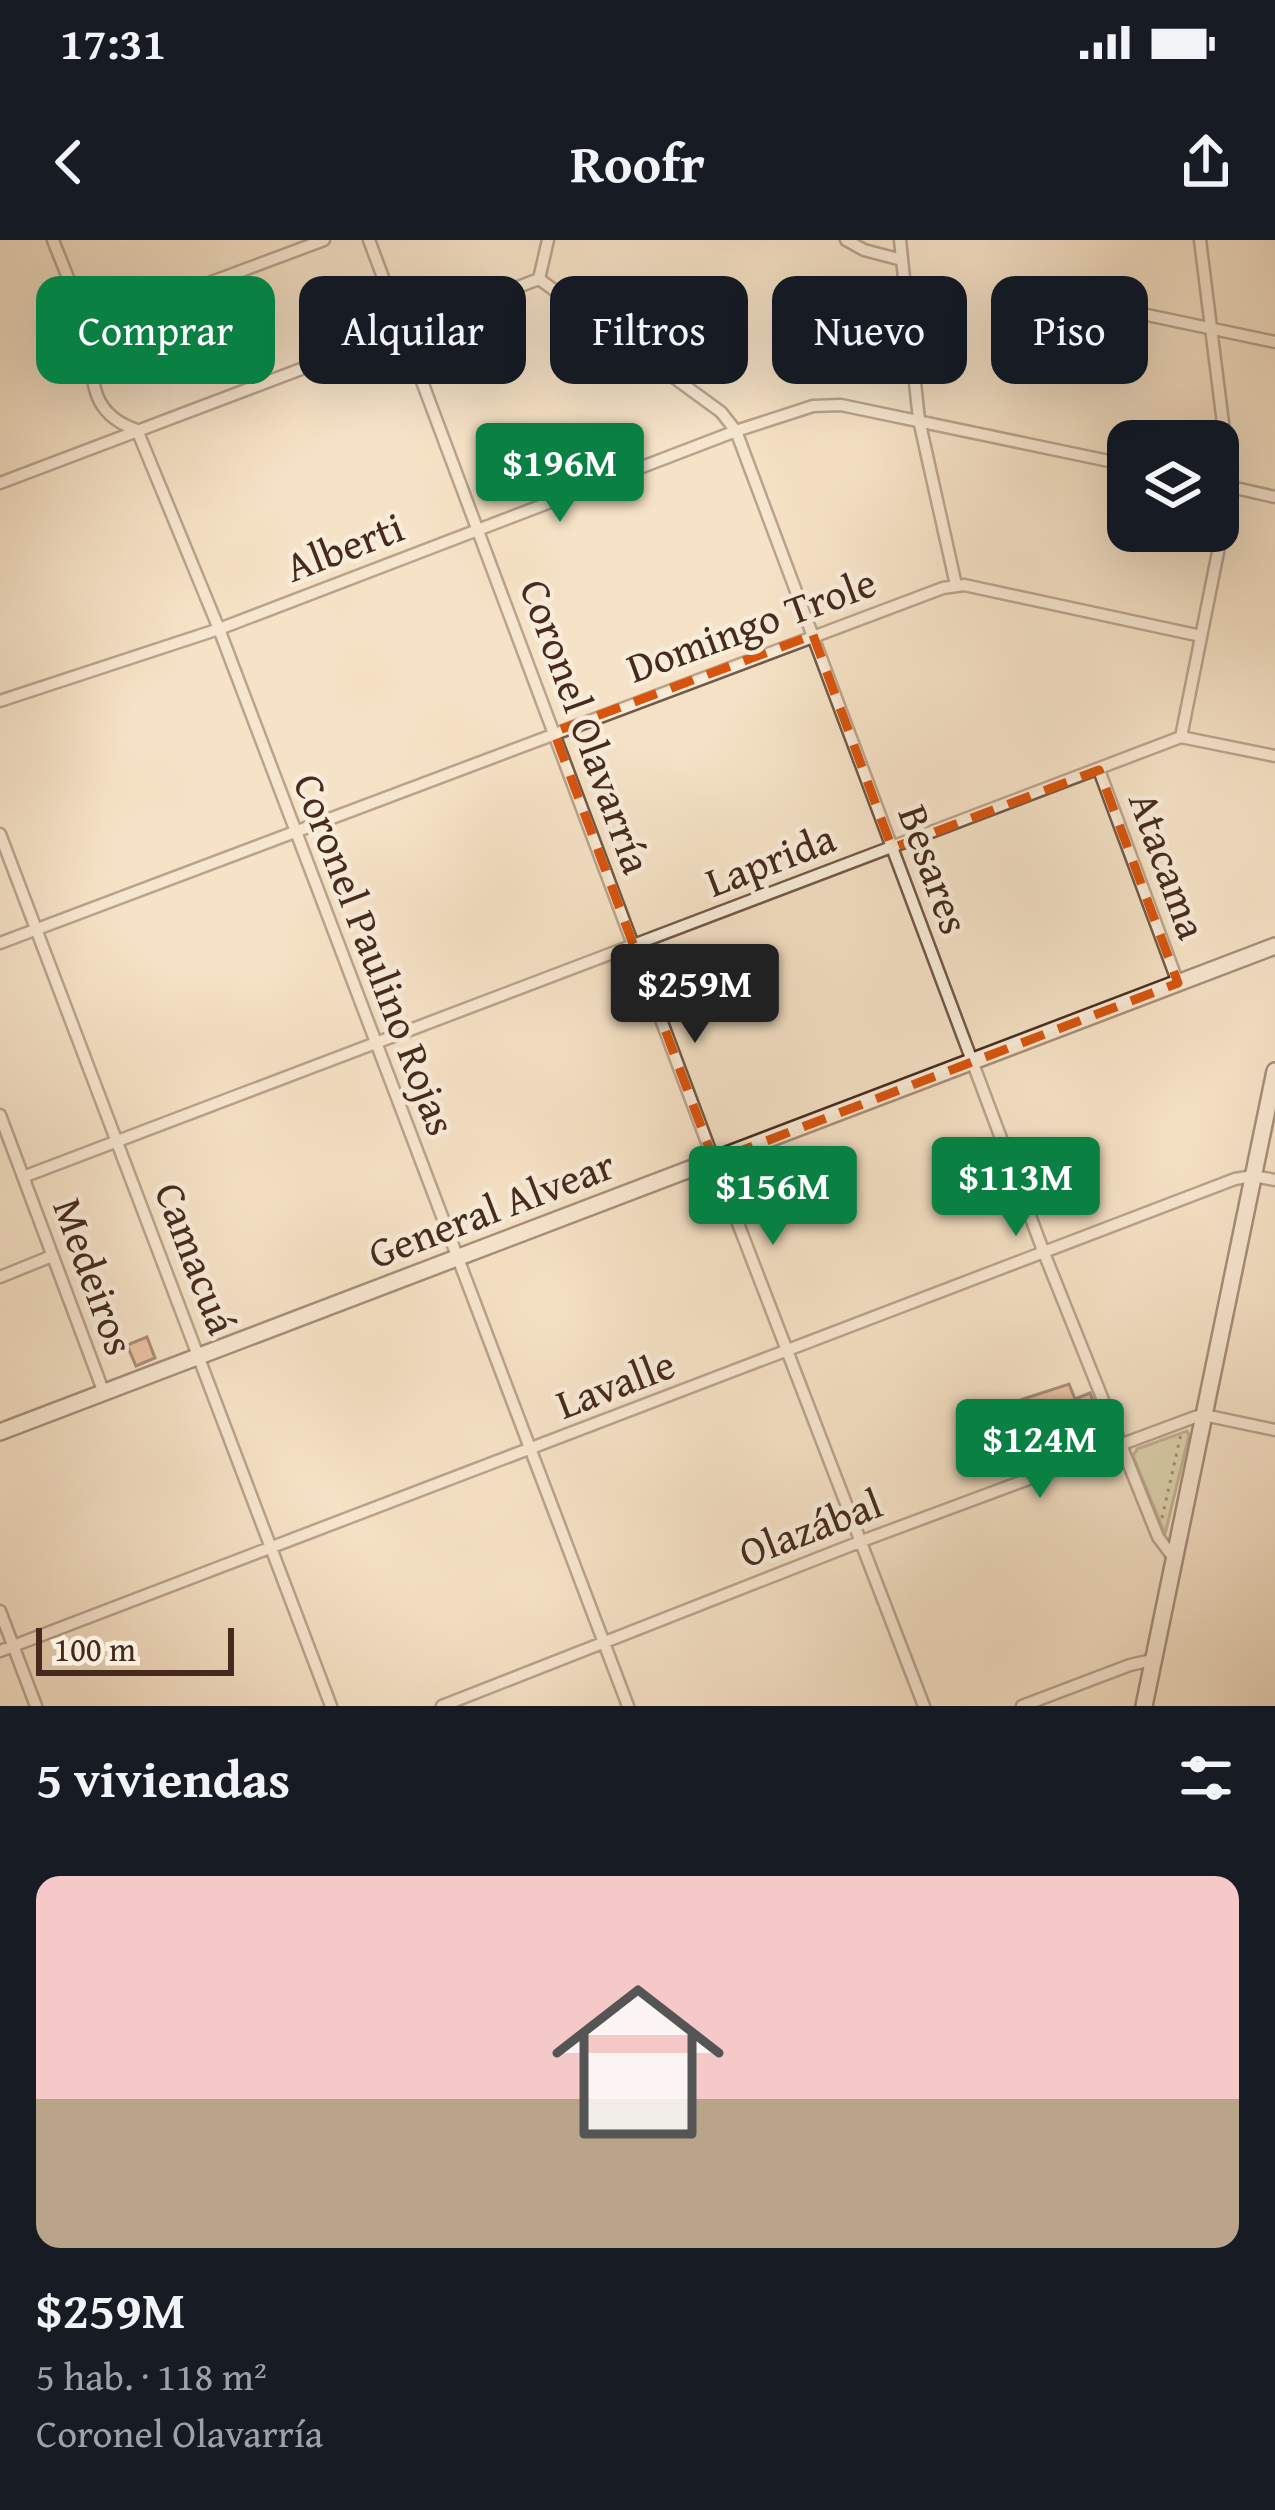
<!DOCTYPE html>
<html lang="es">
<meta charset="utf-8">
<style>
body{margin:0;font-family:"Gentium Book Plus",serif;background:#20242c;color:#f1f3f6;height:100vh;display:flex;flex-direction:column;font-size:45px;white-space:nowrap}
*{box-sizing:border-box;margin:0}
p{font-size:39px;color:#9ea1a6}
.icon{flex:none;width:66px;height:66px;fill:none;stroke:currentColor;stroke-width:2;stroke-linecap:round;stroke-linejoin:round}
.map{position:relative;height:1466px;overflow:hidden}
.details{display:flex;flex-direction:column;background:#171b24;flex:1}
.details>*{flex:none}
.hud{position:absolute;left:36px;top:36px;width:1203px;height:108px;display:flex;gap:24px}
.buttons{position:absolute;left:1107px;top:180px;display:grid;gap:24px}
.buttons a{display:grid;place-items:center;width:132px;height:132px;border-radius:24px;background:#171b24;box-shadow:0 12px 48px #0002;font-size:60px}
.scale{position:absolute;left:36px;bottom:30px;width:198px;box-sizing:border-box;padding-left:12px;border:6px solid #472a1d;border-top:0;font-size:33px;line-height:42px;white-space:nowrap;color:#472a1d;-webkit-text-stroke:9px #f8ecda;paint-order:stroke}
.price{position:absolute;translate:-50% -102px;padding:0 27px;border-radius:12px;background:#0b8043;color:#fff;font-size:39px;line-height:78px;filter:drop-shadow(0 3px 6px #0008)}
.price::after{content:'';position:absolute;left:50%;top:72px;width:36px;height:27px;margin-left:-18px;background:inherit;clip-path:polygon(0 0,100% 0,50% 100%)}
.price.selected{background:#222;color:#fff}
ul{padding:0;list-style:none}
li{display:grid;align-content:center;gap:24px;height:636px;padding:0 36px}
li+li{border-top:3px solid #363941}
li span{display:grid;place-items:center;height:372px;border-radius:24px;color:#555}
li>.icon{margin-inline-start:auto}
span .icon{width:216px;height:216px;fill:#fffc;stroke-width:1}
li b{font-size:51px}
h2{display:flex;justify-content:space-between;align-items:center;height:144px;padding:0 36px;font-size:51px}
.pill{padding:0 42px;border-radius:24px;background:#171b24;box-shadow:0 12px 48px #0002;font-size:42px;line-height:108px}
.pill.selected{background:#0b8043;color:#fff}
.status{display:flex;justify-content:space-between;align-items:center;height:84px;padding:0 60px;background:#171b24;direction:ltr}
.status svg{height:33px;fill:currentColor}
header{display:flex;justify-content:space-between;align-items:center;height:156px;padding:0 36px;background:#171b24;font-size:54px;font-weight:700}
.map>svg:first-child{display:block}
</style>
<div class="status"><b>17:31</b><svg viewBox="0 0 49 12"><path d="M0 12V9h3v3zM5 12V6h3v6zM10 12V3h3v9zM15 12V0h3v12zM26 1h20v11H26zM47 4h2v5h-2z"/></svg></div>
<header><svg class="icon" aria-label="back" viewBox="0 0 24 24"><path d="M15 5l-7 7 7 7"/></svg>Roofr<svg class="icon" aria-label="share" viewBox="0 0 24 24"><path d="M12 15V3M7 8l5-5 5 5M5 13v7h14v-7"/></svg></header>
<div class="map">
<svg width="1275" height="1466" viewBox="0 0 1275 1466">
<rect width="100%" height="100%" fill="#f5e2c6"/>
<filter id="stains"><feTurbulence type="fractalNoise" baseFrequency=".00167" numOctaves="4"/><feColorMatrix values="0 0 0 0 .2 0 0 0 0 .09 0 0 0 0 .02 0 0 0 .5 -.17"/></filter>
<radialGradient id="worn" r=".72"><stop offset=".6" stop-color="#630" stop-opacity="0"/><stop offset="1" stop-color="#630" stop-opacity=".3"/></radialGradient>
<path fill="#bfc293" stroke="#837658" stroke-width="3" d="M1187,1191L1189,1195L1165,1294L1133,1216L1137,1209Z"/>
<path fill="#e59d79" stroke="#472a1d" stroke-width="3" d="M147,1097L155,1118L136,1126L127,1105Z
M1069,1144L1075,1159L1090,1153L1102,1183L1095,1193L1032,1216L1014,1162Z"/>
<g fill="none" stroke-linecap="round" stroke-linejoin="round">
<g stroke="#725847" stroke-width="15">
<path id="street" d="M53,0C64,29 78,59 85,89C96,134 84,172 137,190L219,389L628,1466
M369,0L714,921L924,1466
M846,0L864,10L902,20
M900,0L919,180L956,345
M539,39L721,172L736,191L1044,1013L1158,1297L1173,1317
M539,39L548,0
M201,46L324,0
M1029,50L1275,102
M0,243L539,39
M1218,244L1275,257
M0,461L219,389L736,191L813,166L841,165L1128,225
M1181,497L1231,247L1200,0
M1099,530L1178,743
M0,594L331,1466
M0,703L943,348L964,345L1201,396
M0,875L104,1153
M23,937L1181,497L1275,516
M0,1037L52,1016
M0,1371L36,1466
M0,1411L1235,939L1253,936L1275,940
M442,1466L862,1301L1195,1177L1204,1175L1275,1190
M1022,1466L1130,1425L1152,1420"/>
</g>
<g stroke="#472a1d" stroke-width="20">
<path id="secondary" d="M0,1192L1275,706
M1144,1466L1275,831"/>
</g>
<path stroke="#472a1d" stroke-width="3" stroke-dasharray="3 6" stroke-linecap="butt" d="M1162,1278L1181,1194"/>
<use href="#street" stroke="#f8ecda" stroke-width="10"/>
<use href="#secondary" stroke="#f8ecda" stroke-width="15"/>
</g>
<path d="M0 0H1275V1466H0ZM813,395L892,608L1099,530L1178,743L714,921L554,492Z" fill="#f5e2c6" fill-opacity=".55" fill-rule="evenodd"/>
<path fill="none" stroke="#d8540e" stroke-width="9" stroke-dasharray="24 15" stroke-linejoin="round" d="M813,395L892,608L1099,530L1178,743L714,921L554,492Z"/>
<g text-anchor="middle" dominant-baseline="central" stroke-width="9" stroke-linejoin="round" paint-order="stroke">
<g font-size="42" fill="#472a1d" stroke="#f8ecda">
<text transform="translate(344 306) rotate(-21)">Alberti</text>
<text transform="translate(751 384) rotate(-20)">Domingo Trole</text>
<text transform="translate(587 486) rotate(70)">Coronel Olavarría</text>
<text transform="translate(770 619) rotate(-21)">Laprida</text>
<text transform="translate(1169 625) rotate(70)">Atacama</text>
<text transform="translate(935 629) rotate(70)">Besares</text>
<text transform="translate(376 714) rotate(69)">Coronel Paulino Rojas</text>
<text transform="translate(491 968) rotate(-21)">General Alvear</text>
<text transform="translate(197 1018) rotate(69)">Camacuá</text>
<text transform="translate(95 1036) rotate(70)">Medeiros</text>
<text transform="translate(615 1143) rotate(-21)">Lavalle</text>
<text transform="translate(810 1287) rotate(-21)">Olazábal</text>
</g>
</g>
<rect width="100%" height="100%" filter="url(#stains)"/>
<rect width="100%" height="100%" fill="url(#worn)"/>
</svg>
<div class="buttons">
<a><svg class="icon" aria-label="layers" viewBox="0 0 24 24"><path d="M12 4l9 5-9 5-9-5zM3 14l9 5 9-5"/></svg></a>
</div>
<div class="scale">100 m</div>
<b class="price" style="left:560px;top:285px">$196M</b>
<b class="price selected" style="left:695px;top:806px">$259M</b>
<b class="price" style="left:1016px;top:999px">$113M</b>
<b class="price" style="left:773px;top:1008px">$156M</b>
<b class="price" style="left:1040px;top:1261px">$124M</b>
<div class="hud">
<a class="pill selected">Comprar</a>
<a class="pill">Alquilar</a>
<a class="pill">Filtros</a>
<a class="pill">Nuevo</a>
<a class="pill">Piso</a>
</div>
</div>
<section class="details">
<h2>5 viviendas<svg class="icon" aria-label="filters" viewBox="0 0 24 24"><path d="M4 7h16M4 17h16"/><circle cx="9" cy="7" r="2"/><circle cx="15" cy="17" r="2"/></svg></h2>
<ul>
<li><span style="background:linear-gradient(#f6c9c9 60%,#b9a48a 0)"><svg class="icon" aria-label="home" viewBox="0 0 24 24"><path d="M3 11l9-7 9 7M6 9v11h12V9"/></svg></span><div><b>$259M</b><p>5 hab. · 118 m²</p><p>Coronel Olavarría</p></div></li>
</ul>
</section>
